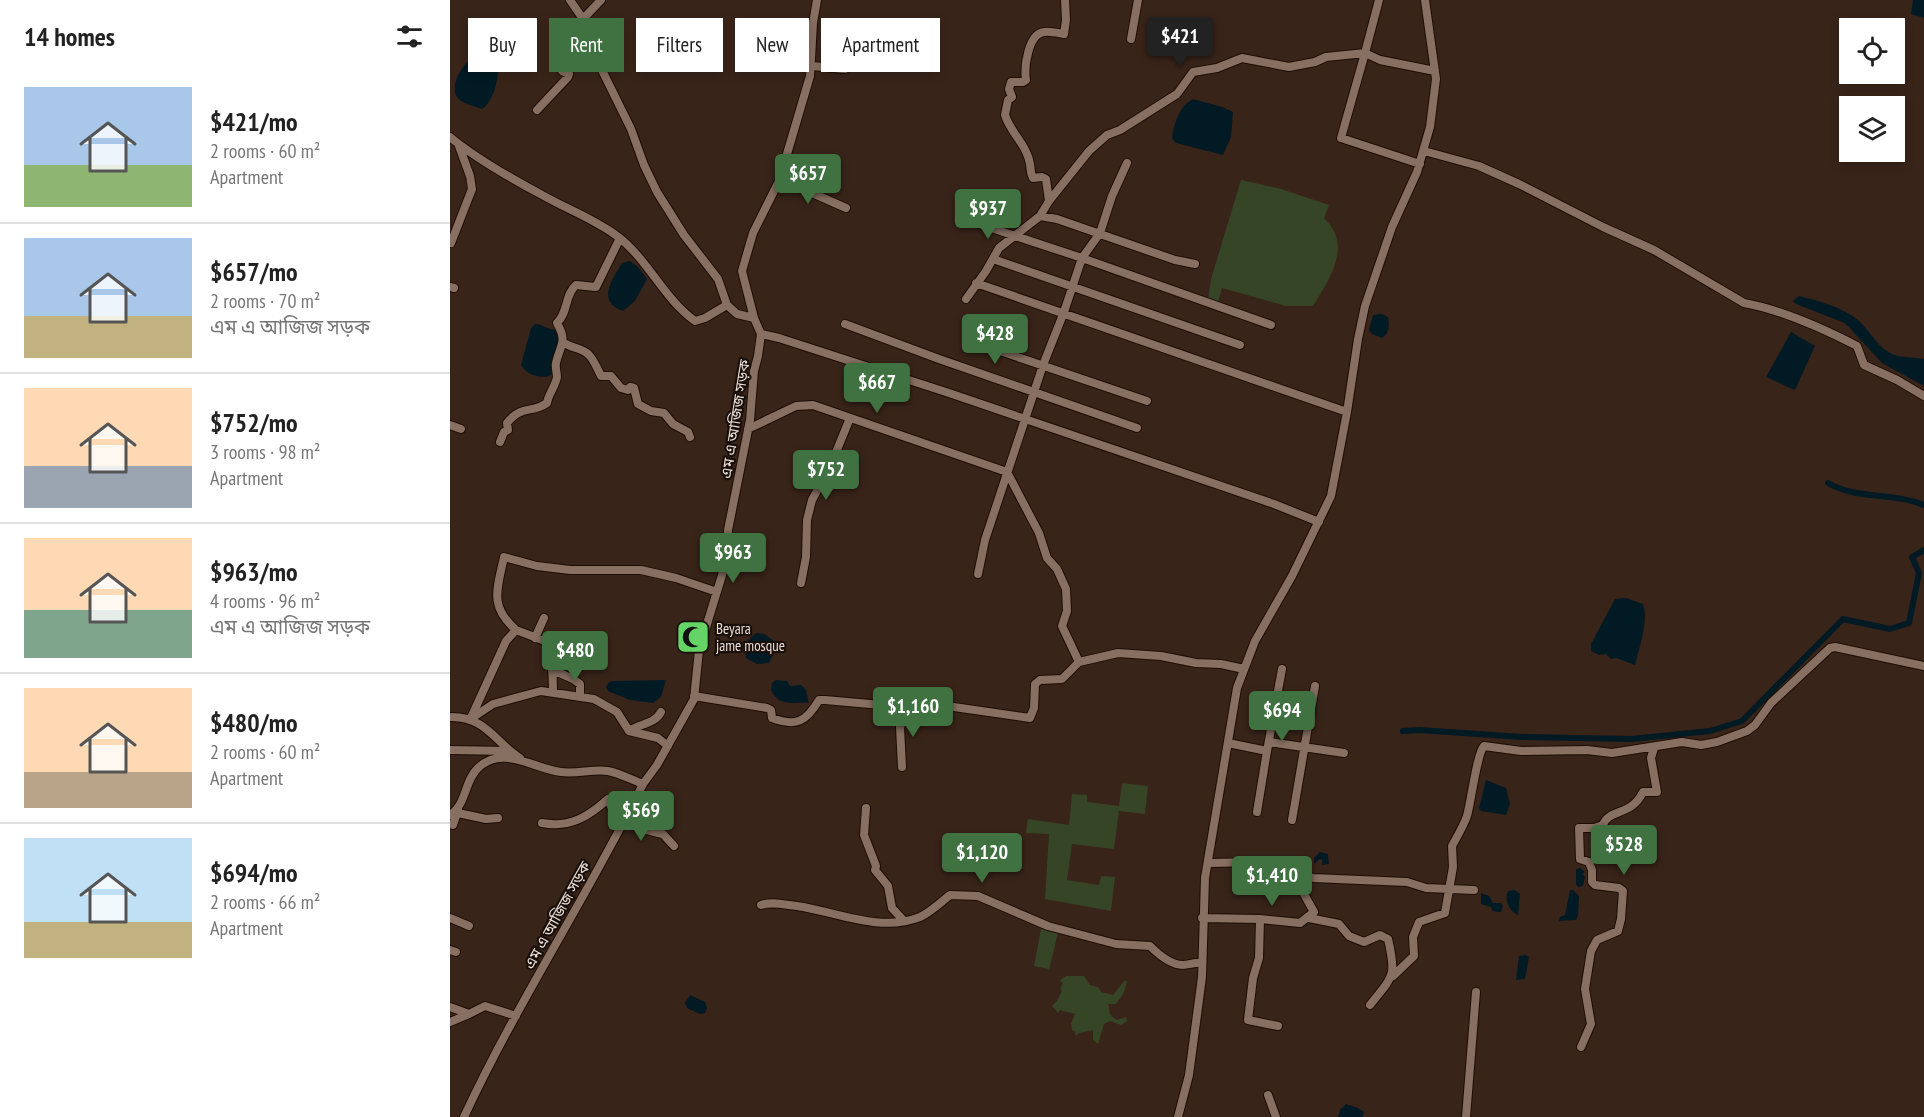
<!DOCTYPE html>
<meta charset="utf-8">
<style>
body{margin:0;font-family:"PT Sans Narrow","Noto Sans Bengali",sans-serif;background:#f6f6f6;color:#222;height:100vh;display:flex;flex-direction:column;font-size:22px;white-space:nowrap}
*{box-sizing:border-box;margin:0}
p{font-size:20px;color:#767676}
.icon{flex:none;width:33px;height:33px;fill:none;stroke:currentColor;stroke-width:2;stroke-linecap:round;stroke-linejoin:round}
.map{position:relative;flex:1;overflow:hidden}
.sheet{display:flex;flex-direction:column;background:#fff;width:450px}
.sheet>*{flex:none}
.guide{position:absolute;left:18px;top:18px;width:570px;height:54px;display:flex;gap:12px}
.tools{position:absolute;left:1389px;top:18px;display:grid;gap:12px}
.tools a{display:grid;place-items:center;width:66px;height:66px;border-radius:0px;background:#fff;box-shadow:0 3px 9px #0003;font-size:30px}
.price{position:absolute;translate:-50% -51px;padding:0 14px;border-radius:6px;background:#407241;color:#fff;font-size:20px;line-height:39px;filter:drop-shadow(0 2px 3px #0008)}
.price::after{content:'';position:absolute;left:50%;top:36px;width:18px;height:14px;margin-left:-9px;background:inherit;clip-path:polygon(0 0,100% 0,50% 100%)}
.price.active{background:#222;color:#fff}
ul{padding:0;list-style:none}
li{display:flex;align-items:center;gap:18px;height:150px;padding:0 24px}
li+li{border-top:2px solid #e0e0e0}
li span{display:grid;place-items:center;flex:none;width:168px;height:120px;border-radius:0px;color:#555}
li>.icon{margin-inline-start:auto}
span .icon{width:72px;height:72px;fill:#fffc;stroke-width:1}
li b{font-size:26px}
h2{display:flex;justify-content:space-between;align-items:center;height:72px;padding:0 24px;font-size:26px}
.pill{padding:0 21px;border-radius:0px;background:#fff;box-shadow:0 3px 9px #0003;font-size:21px;line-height:54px}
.pill.active{background:#407241;color:#fff}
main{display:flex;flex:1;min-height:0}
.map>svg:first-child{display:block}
</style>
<main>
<section class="sheet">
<h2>14 homes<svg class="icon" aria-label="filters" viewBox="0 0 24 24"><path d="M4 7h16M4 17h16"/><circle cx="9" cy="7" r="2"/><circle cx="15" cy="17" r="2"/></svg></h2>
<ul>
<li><span style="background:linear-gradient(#a9c7e8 65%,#8fb573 0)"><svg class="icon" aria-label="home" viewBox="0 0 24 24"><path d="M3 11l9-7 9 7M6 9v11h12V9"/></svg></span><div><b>$421/mo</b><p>2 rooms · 60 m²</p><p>Apartment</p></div></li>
<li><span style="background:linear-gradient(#a9c7e8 65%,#c2b280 0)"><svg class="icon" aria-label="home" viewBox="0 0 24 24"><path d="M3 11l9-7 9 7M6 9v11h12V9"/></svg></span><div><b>$657/mo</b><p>2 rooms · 70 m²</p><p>এম এ আজিজ সড়ক</p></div></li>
<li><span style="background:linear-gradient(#ffd9b3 65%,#9aa5b1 0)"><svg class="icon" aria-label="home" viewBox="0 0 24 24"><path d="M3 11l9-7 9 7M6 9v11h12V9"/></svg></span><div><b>$752/mo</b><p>3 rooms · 98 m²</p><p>Apartment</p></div></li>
<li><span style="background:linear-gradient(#ffd9b3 60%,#7fa58c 0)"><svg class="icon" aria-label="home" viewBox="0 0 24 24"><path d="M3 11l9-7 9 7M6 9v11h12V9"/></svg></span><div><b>$963/mo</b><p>4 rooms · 96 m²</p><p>এম এ আজিজ সড়ক</p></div></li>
<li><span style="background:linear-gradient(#ffd9b3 70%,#b9a48a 0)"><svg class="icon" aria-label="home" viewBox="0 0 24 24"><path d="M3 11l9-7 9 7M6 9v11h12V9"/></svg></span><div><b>$480/mo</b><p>2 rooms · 60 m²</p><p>Apartment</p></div></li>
<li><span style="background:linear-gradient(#bfe0f5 70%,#c2b280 0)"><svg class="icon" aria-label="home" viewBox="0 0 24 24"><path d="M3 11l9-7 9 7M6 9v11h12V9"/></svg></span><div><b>$694/mo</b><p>2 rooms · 66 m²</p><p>Apartment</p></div></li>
</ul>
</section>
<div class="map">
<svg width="1474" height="1117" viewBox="0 0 1474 1117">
<rect width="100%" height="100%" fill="#392419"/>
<path fill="#364525" d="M791,180L831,189L879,205L874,218C903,246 880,278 863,306H836L772,288L768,302L758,299L761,279Z
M672,783L698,786L695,814L669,811L664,849L622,844L617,880L649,885L651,876L665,877L661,911L595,899L599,834L576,833L578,819L619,825L622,794L637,795V802L669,806Z
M591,929L608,933L599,969L584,966Z
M616,976H634L640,985L648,987L651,992L663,995L675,980L677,982L673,994L666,1004H658C660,1012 659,1016 667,1020L676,1017L677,1021L671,1025L660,1021L654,1024L648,1044L643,1040V1030L629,1033L626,1036L625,1031L622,1030L621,1024L625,1014L610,1010L608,1013L602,1006L607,1001L612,991L610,988L613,984L610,980Z"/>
<path fill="#021a24" d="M1463,0H1474V18L1461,14Z
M29,52C34,53 40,52 43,56C54,68 44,102 32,109C23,105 13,105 6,96C0,80 17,59 29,52Z
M743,99L772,107L783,112L781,137L773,155L726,143L722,138C724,124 729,106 743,99Z
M180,261L188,267L197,279L185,301L173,311C146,301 162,280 172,263Z
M1349,296C1369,301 1393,307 1409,321C1420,331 1428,348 1442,354C1451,358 1464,357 1474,359V386L1432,363L1395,323L1346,304L1343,301Z
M932,314L938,317C940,325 939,333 932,338L922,334L919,330L923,315Z
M85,324C92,324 98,329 105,330C114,341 101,360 102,374L96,377C86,377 76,374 71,365L81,328Z
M1341,332L1365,346L1345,390L1316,377Z
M1176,598L1193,604C1199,621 1189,648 1185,665L1166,658L1161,659L1156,654L1149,655L1141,651V644L1165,599Z
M307,633L314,634L328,644L319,663L307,664L296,658C295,646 296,640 307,633Z
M216,680L211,697L203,703L180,700L158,691L156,687L159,682L163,681Z
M326,680L337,681L340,686L351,685L356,690L359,703C342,702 329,707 321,690L322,683Z
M1036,780L1056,788L1060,804L1056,815L1031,811L1029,808Z
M870,852L878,854L879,864L872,865V860L870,859L864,864V858Z
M1130,868L1135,872L1133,874L1135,877L1133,886L1128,887L1126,884V869Z
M1065,890L1070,894L1068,915C1059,911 1054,900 1058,891Z
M1120,890H1123L1129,896L1128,915L1126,920L1109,921L1110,917L1115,915Z
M1031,893L1039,896L1043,903H1051L1053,906L1051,912L1042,911L1041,907L1031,904Z
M1076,955L1079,957L1075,979L1066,980L1069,956Z
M240,995L255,1002L257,1008L255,1013L250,1014L237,1008L235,1003Z
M896,1104L908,1108L914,1112L913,1117H888L890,1110Z"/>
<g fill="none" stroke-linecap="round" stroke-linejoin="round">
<path stroke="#021a24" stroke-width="6" d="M1378,483C1407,500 1443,492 1474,505
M953,731L969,730L1072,737L1181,739L1260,731L1292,721L1393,619L1440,629L1459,623L1469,573L1462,557L1474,550"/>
<g stroke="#1f0d03" stroke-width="10">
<path id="minor" d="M120,0L133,19L141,35L147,60L181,129L194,165L207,192L234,235L268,279L277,305L287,314L304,318
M929,0L915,53L930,60L985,71
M133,19L151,0
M681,39L688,0
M362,66L395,69
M87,110L118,77L119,74L112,71C114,58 131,45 142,39
M0,137C28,160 62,179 94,196C119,210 144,219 167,236C198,259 213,298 245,321L255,318L277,305
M974,151L1029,166L1069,184L1153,227L1204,250L1294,303C1333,310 1372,328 1407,346L1414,365L1447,380L1474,396
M329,181L344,185L396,208
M599,201L596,179L592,177L583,178C580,173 581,170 580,164C577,145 560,132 555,115L558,100L562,97L559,89L561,82H573L576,80C574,67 578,34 594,32C600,31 608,33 614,34L616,20L615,0
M590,216L607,219L725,260L745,264
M520,221L632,258L821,325
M1,243L22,189L20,176L9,146
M543,259L790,345
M526,283L897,412
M0,287L4,288
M516,299L536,271L549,248L590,216L599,201L639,151L657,135L670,130L727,94L743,72L767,68L792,58L839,67L865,62L876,57L915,53L891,138L970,164
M395,324L489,359L687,428
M311,334L329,338L499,393L824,504L869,522
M113,342C121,349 132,347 139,355C144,360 148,370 151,376H161L171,388L178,390L180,387L184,388L188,404L201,411L214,413L223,424L238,432L240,437
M553,352L697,401
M0,425L11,429
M298,429L346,406L363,405L557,472L589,533L597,558L607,569L616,589L617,611L612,626L629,662
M50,442L54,432L58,430L57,423C72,404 82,414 97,403C98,395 106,385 107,377C107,372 105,368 106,363C110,345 118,342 107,323C118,313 115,294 126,285L146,287L170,238
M528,574L535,540L593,365L614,312L632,258L650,233L662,196L677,163
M351,583L356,557L357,520L362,500L380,467L400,418
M66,630L95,641C102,659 103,673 103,692
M85,638L94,618
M103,670L123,679L130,684V696
M244,696L317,708L321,710L322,718C346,727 356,722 369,700H375L454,707L497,706L580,718L584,708L585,684L590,680L612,679L629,662L668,653L711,656L746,663L771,664L794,669
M0,717C35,716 45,742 70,758
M22,718L43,704L91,691L144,699L167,712L179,731L208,738L218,746
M20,720L56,641L66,630C39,606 47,590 54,557L87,566L120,570H191L226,578L267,592
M179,731C190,723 204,725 211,712
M819,742L894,753
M778,743L817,751L832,669
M0,750L60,751
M452,767L450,727L459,707
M416,808L414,835L426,866L425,870L438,886L442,908L454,921
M807,812L817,751
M8,813L36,819L48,818
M0,815C17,804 14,781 28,768C53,744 84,769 111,772C127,774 142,769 158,771C169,773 182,780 193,784
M179,818L188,828L213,834L224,846
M842,820L865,686
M92,823C120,828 138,817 158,799L170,828
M0,824L3,825L8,810
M759,863L810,862L863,878L957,882L976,888L1024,890
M311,905C323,901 335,905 347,906C387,912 430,933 470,917C481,912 491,902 500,895L528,896L598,926L666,944L700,946C708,954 720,965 733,965C739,965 745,962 752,963
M0,918L19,926
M752,918L810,919L850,923L864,912L850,887L855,876
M859,918L889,924L899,936L914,942L930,935L938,939C947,977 943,976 920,1005
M810,919L809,958L803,978L798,1020L828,1026
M0,950L6,952
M943,976L964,956L963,937L969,922L995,913L1003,867L1002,846C1008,835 1013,827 1017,816C1021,802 1027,753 1034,746L1071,751L1137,750L1162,753L1232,742L1251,745L1267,742L1297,731L1305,725L1321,703L1380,648L1385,647L1474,666
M0,1007L19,1014L35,1006L66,1016
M0,1022L19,1014
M1131,1047L1141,1024L1135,989L1141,951L1147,940L1168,931L1171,919L1173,891L1169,888L1145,885L1142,882V870L1139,862L1130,859L1129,828H1144L1153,825C1159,808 1181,817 1193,792H1207L1201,758L1204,748
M818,1095L826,1117
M14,1117C67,1003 137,897 193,784L207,765L244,699L249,650L277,559L278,530L300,420L304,371L308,356L311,334L304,318L292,271L303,233L329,181L360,76L363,23L367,0
M728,1117L739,1075L752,977L755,878L787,688L805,641L842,576L881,496L897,412L908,339L915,306L942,227L967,172L980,127L986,79L975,0
M1016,1117L1026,992"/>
</g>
<use href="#minor" stroke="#876f61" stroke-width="8"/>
</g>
<defs>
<g id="mosque-square" transform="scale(1.725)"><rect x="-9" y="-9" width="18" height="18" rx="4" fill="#65d467" stroke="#19100b"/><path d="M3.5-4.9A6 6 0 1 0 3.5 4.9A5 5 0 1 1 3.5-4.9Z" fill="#111"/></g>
</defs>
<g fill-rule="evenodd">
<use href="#mosque-square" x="243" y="637"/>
</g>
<g text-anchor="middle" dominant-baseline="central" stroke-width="4.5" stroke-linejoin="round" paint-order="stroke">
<g font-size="15" fill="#ecded6" stroke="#19100b">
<text transform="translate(285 419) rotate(-81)">এম এ আজিজ সড়ক</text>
<text transform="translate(107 915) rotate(-61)">এম এ আজিজ সড়ক</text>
</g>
<g font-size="15" fill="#ecded6" stroke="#19100b" text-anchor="start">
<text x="266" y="628">Beyara<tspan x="266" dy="17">jame mosque</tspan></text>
</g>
</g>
</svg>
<div class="tools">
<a><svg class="icon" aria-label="locate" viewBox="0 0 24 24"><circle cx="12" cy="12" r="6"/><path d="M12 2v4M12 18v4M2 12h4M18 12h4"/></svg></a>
<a><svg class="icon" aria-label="layers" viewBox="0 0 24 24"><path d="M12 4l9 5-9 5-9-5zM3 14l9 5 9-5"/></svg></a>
</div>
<b class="price active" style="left:730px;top:68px">$421</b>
<b class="price" style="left:358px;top:205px">$657</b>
<b class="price" style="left:538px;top:240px">$937</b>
<b class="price" style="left:545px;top:365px">$428</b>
<b class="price" style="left:427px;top:414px">$667</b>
<b class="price" style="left:376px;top:501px">$752</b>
<b class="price" style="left:283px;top:584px">$963</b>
<b class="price" style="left:125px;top:682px">$480</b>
<b class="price" style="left:463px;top:738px">$1,160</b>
<b class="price" style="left:832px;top:742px">$694</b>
<b class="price" style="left:191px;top:842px">$569</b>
<b class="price" style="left:1174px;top:876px">$528</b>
<b class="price" style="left:532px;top:884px">$1,120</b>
<b class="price" style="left:822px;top:907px">$1,410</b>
<div class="guide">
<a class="pill">Buy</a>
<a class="pill active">Rent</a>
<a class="pill">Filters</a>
<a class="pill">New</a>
<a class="pill">Apartment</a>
</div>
</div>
</main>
